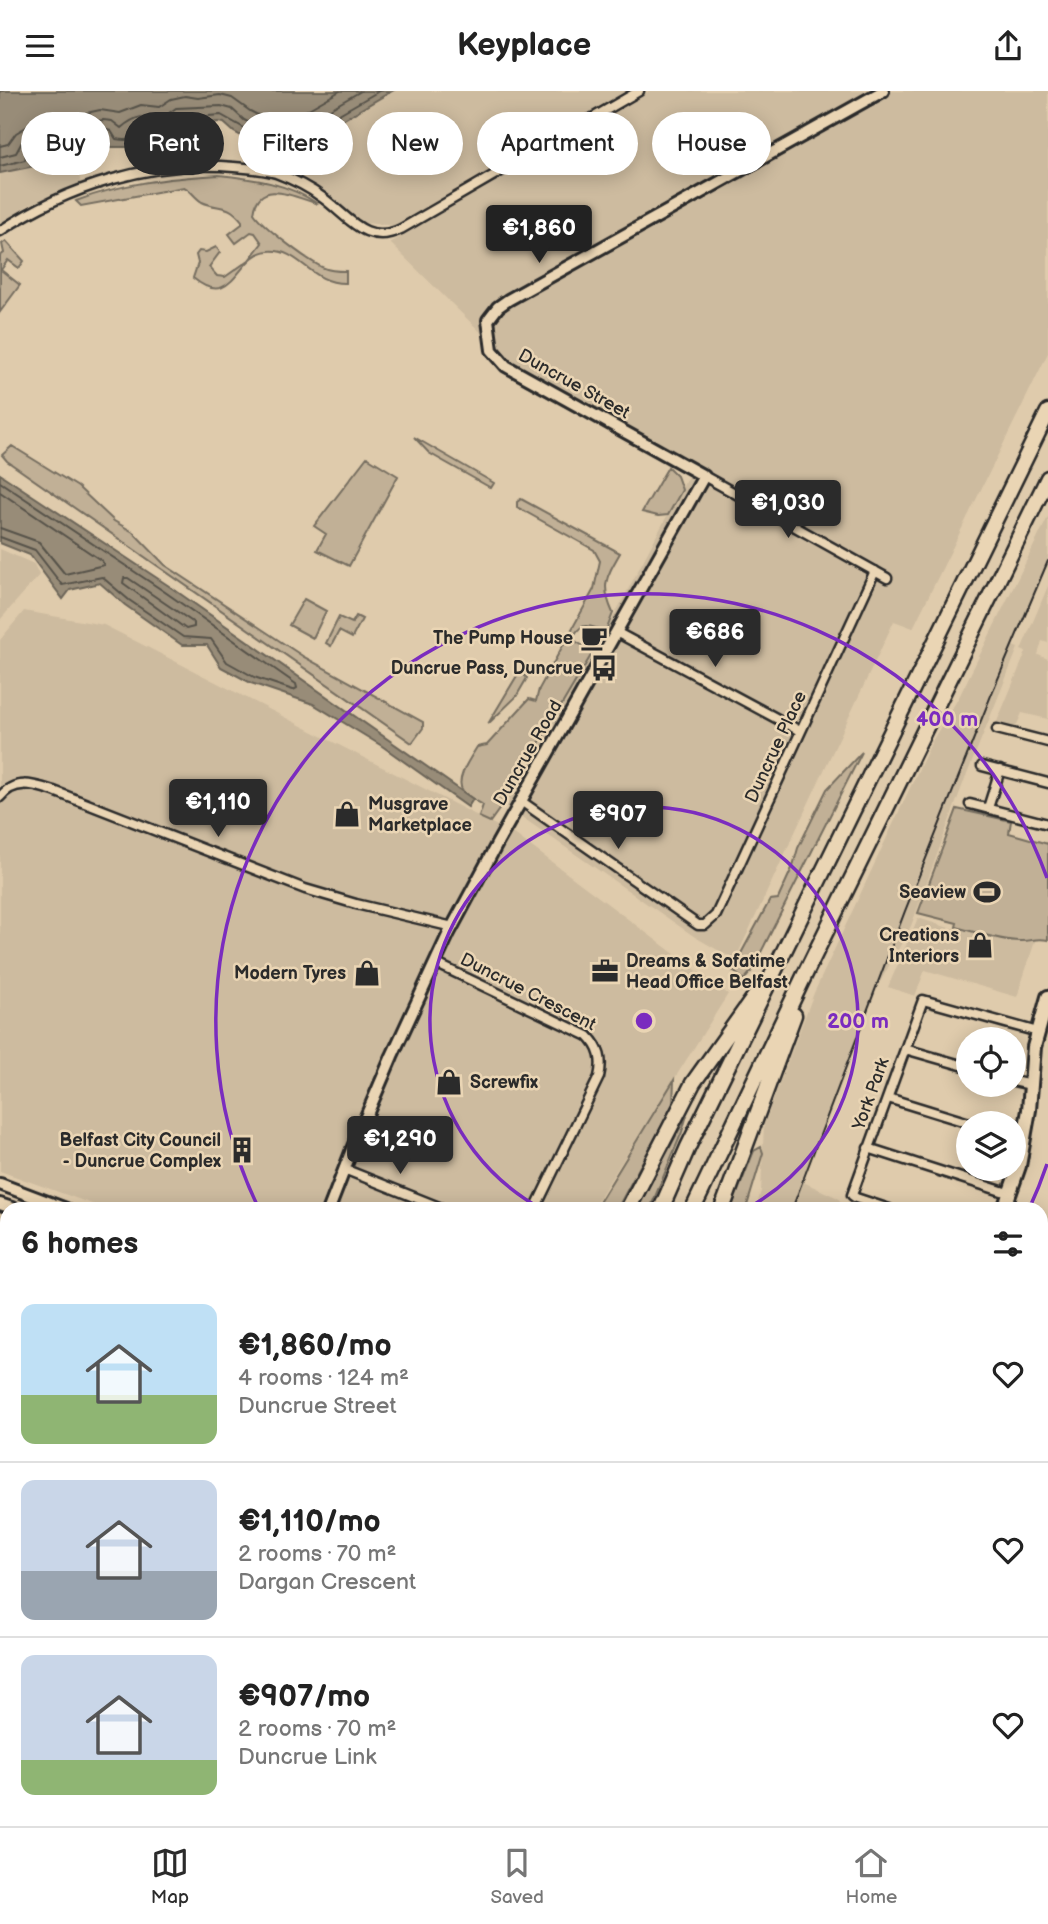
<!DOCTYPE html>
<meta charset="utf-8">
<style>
body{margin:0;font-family:"Balsamiq Sans",sans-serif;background:#f2f2f2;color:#222;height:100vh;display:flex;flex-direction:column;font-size:26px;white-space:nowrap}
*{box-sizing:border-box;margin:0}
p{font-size:23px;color:#767676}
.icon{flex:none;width:38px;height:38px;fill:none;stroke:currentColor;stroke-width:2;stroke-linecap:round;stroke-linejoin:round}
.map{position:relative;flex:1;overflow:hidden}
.drawer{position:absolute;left:0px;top:1111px;width:1048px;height:625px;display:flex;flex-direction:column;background:#fff;border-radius:21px 21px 0 0;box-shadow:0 4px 18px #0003}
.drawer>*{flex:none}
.top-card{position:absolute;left:21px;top:21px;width:1006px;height:63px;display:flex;gap:14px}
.tools{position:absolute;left:956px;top:936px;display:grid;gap:14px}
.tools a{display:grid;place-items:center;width:70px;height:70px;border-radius:50%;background:#fff;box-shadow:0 4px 18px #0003;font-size:35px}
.price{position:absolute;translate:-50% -60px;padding:0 16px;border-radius:7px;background:#2b2b2b;color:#fff;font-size:23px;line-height:46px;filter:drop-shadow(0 2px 4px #0008)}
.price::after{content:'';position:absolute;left:50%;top:42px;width:21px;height:16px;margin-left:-10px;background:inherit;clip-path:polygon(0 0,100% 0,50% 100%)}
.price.active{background:#222;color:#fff}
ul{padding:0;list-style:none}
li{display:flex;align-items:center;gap:21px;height:175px;padding:0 21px}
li+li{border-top:2px solid #e0e0e0}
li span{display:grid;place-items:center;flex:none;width:196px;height:140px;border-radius:14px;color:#555}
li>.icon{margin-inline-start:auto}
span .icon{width:84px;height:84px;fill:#fffc;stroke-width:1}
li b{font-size:30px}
h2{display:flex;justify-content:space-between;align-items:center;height:84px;padding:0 21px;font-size:30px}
.tag{padding:0 24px;border-radius:32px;background:#fff;box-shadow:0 4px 18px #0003;font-size:24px;line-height:63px}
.tag.active{background:#2b2b2b;color:#fff}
header{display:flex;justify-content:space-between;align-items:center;height:91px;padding:0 21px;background:#fff;font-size:32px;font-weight:600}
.tab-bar{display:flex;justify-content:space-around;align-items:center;height:98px;border-top:2px solid #e0e0e0;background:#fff;font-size:19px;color:#767676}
.tab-bar a{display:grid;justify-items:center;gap:4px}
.tab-bar .active{color:#2b2b2b}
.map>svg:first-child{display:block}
</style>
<header><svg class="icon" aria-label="menu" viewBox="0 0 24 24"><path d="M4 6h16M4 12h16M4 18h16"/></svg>Keyplace<svg class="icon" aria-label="share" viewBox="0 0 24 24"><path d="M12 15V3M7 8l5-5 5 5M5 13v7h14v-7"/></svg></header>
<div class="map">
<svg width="1048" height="1735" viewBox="0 0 1048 1735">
<rect width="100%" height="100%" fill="#dfcbac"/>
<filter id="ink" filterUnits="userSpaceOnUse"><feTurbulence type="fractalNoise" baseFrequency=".0143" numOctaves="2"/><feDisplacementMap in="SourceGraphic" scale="14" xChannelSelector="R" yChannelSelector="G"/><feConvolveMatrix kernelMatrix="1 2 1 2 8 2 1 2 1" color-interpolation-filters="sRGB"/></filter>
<g filter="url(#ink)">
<path fill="#cdbb9f" d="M392,0H628L399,135L364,132L279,66Z
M649,0H1048V262L913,537L894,530L735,869L695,846L503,713L606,540L694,374L511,271L390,152Z
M106,46L108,63L79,69L80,92L27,115L0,134V82L35,75L33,61Z
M1048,426V472L1013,555L1018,557L961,698L911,835L879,893L801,1090L838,1107L842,1113L840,1118H756L761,1100L764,1033L814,902L932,650L959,606Z
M0,458L34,473L39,484L0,529Z
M1048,495V552L1042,550L1038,564L1048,568V628L1022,622L1015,638L996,633L1026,561L1021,559Z
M24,520L104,534L517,745L728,903L592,1118H106L0,1080V549Z
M918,827L949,837L1021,851L1036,847L1017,906L925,879L915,905L888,896Z"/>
<path fill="#c1b096" stroke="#766e60" stroke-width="2" d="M219,84C255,88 287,92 318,113C295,106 258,86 254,122C263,136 308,170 324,177C330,180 338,180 346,180V192C309,193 301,157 268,160C237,162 234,221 193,187L198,172L196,164L199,160L206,161L216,156L220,161L209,176L217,185L225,186L249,169L262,152L255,142L251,141L236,152L229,143L242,133V130C227,111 219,119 202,111C195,107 191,99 184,96L81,115L76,110C122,92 169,87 219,84Z
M6,150L24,170L19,177L8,169L1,179L20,194L0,221V165L4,162L2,153Z
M414,346L494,392L491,397L429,362Z
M12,355L78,396L114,430L133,441L165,474L304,566L423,631V637L412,652L7,370L2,364Z
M367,366L398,385L349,475L317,459L326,443L314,435Z
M668,376L677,385L682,399L668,424L658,425L642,421Z
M521,408L620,462C605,488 601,495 613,522L606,540C587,535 582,529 572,548L593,561L503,713L490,731L479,726L483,714C477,710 467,706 463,700C454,689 471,666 477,656L487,654L529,608L536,610L539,598L594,498L600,470L594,459L517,416V411Z
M304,508L326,520L313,547L289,534Z
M356,525L362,528L352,547L339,540L331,555L326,552L339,526L352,532Z
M522,581L527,587L516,606L488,633L518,583Z
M862,661L751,881L744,889L732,879L770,809L778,808L793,775L798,757L827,698Z
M957,718L1011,730L1009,742L1048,753V849C1035,846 1031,851 1019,850C999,850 976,841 956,836L957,832L918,822Z
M674,989L673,1014L617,1118H595Z
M687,1024L682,1041L650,1118H637Z
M761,1056L763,1062L746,1118H731L754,1060Z
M348,1729H408L406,1735H347Z
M494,1729H547L544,1735H492Z
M709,1729L706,1735H570V1729Z
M736,1729H800L796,1735H734Z"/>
<path fill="#988c78" stroke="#6c6559" stroke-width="2" d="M0,0H392L279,66L234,41L224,32L219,31L197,33L190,36L188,31L179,33L178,57L158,62L147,40L138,43L143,53L128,56H109L105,44L34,61L35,75L0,82Z
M0,383L169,495L473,708L468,716L382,655L313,613L251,592L221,576L207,554H182L125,514L100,492L70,499L63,508L30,464L0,452Z"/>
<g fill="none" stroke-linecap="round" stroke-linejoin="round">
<path stroke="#57524a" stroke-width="2" d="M0,55L8,53L16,42L28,35L100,19L120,22L141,14L159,16L171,8L185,5L198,7L220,4L232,7L250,20L279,35L340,0
M0,66L16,62L22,51L30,45L103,29L112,30L121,37C135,25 146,22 162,31L169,22L176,17L221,15L232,18L244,29L280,47L361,0
M0,75L25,69L27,59L32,54L103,38L111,40L116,48C135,51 126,47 134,37L148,33L154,37L162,52H169L171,50L174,29L187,24L195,26L221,24L280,57L379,0
M0,391L165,501L296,593L297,597L293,599L254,586L227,571L211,548L183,546L129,509L102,486L62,494L35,459L0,446
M0,401L102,470L104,474L65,483L39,451L0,437
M124,487H128L194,532V536L186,538L123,492Z"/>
<g stroke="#2b2b2b" stroke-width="13">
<path id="street" d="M0,140C68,95 151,69 234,76C248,77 262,78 276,82C292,88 310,97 323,107C349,126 366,155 401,138L639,0
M704,385L887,487
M616,541L800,640
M997,638L1048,651
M982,675L1048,692
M0,706C15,687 34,694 54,700L305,798L356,813L453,836
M521,710L698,834H705L716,824L875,480
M970,713L1048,733
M988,717L1000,679
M435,872L588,945C600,957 603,969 599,986L535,1118
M905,958L968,976
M1013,990L1031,994
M888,1007L969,1032
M868,1057L1011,1103
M344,1078L444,1118
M889,1118L856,1107L852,1104L923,909L1038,941
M1041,1210L1048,1213
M1042,1263L1048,1236
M1041,1409L1048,1408
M1033,1729L1041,1735
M833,1735L837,1729
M882,1735L884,1732L888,1735
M948,1735L955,1729"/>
</g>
<g stroke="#2b2b2b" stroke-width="16">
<path id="secondary" d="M0,1093L66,1118
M0,1113L15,1118
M329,1118L353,1056L392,965L449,842L498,751L704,385L506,275L492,259L488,229L498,216L508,209L883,0
M1041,1558L1048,1559"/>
</g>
<g stroke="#2b2b2b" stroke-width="18">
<path id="primary" d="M1004,1118L1019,1075L1029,1019L1034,956L1048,906
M720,1735L723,1729"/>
</g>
<g stroke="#2b2b2b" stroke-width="19">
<path id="highway" d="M628,1118L693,992L758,901
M661,1118L688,1056L1048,321
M693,1118L807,879L1048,387
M722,1118L794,924
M422,1735L424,1729
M437,1735L439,1729
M463,1735L465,1729
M479,1735L482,1729"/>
</g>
<use href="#street" stroke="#ead5b4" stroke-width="8"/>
<use href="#secondary" stroke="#ead5b4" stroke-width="10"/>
<use href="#primary" stroke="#ead5b4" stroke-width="12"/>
<use href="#highway" stroke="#ead5b4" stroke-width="14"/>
<path stroke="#2b2b2b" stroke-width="2" d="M792,1118L905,820L992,602L1048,470
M559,1735L561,1729"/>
</g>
</g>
<g fill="none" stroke="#7b2cbf" stroke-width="3.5">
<path d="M542 1118A214 214 0 1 1 746 1118"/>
<path d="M1047 1073A428 428 0 0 1 1029 1118M259 1118A428 428 0 1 1 1047 787"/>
</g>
<defs>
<g id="cafe-bare" transform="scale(2.1)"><path d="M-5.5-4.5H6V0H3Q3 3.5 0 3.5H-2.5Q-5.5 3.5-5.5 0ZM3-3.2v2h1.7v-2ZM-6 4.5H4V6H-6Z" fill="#2b2b2b" stroke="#ead5b4" stroke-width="2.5" paint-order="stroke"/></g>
<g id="bus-bare" transform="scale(2.1)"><path d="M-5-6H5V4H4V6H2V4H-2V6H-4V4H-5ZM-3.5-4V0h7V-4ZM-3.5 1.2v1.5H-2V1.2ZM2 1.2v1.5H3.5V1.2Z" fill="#2b2b2b" stroke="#ead5b4" stroke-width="2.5" paint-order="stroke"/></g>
<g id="shop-bare" transform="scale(2.1)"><path d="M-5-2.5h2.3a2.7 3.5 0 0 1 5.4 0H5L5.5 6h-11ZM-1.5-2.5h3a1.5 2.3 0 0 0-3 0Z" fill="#2b2b2b" stroke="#ead5b4" stroke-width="2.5" paint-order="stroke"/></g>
<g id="stadium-bare" transform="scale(2.1)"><path d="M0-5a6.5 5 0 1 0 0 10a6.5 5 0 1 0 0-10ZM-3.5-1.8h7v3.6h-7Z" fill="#2b2b2b" stroke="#ead5b4" stroke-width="2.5" paint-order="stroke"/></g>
<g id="office-bare" transform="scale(2.1)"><path d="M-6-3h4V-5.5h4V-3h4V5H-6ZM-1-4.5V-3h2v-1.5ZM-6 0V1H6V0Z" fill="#2b2b2b" stroke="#ead5b4" stroke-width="2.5" paint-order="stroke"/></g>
<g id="building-bare" transform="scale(2.1)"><path d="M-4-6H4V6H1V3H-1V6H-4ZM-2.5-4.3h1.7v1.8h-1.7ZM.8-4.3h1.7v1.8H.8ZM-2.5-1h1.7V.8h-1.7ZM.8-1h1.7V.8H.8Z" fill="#2b2b2b" stroke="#ead5b4" stroke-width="2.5" paint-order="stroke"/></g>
</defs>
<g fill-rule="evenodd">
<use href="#cafe-bare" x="594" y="547"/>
<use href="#bus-bare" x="604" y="577"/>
<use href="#shop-bare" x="347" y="723"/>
<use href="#stadium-bare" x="987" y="801"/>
<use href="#shop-bare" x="980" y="854"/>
<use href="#office-bare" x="605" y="880"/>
<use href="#shop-bare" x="367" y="882"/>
<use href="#shop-bare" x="449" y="991"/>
<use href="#building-bare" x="242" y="1059"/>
</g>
<g text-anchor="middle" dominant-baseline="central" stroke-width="5" stroke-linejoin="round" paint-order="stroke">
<g font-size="18" fill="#2b2b2b" stroke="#ead5b4">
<text transform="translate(574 293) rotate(29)">Duncrue Street</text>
<text transform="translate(776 656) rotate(-65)">Duncrue Place</text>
<text transform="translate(528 662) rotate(-60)">Duncrue Road</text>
<text transform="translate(528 901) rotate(27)">Duncrue Crescent</text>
<text transform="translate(871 1003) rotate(-70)">York Park</text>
</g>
<g font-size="18" font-weight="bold" fill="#2b2b2b" stroke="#ead5b4" text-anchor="end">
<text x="573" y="547">The Pump House</text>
<text x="583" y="577">Duncrue Pass, Duncrue</text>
<text x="368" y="713" text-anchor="start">Musgrave<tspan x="368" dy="21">Marketplace</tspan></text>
<text x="966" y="801">Seaview</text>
<text x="959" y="844">Creations<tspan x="959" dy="21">Interiors</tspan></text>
<text x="626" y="870" text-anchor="start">Dreams &amp; Sofatime<tspan x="626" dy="21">Head Office Belfast</tspan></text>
<text x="346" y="882">Modern Tyres</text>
<text x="470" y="991" text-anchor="start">Screwfix</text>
<text x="221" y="1049">Belfast City Council<tspan x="221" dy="21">- Duncrue Complex</tspan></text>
</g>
</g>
<circle cx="644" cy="930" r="10" fill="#7b2cbf" stroke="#ead5b4" stroke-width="3.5"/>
<g font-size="21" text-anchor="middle" font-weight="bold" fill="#7b2cbf" stroke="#ead5b4" stroke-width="5" stroke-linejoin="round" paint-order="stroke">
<text x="947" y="635">400 m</text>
<text x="858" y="937">200 m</text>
</g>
</svg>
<div class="tools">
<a><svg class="icon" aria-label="locate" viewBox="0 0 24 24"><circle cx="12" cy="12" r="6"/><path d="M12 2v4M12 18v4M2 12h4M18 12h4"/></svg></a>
<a><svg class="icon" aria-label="layers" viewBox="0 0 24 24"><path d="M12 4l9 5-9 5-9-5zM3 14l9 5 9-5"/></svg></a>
</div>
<b class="price active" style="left:539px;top:174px">€1,860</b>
<b class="price" style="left:788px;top:449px">€1,030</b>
<b class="price" style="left:715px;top:578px">€686</b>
<b class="price" style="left:218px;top:748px">€1,110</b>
<b class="price" style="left:618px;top:760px">€907</b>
<b class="price" style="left:400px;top:1085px">€1,290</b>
<div class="top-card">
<a class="tag">Buy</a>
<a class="tag active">Rent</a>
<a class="tag">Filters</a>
<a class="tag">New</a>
<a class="tag">Apartment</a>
<a class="tag">House</a>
</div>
<section class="drawer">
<h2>6 homes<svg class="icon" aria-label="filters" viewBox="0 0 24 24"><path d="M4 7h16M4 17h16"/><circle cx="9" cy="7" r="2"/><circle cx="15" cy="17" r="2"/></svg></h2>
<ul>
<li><span style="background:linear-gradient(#bfe0f5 65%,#8fb573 0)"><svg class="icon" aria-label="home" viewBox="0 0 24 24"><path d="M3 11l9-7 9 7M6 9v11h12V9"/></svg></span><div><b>€1,860/mo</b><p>4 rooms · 124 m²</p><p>Duncrue Street</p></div><svg class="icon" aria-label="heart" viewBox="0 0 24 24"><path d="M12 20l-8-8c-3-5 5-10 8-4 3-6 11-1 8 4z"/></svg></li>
<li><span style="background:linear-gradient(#c9d6e8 65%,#9aa5b1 0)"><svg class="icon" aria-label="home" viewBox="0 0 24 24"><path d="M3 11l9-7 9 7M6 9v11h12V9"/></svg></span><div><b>€1,110/mo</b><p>2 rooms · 70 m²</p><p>Dargan Crescent</p></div><svg class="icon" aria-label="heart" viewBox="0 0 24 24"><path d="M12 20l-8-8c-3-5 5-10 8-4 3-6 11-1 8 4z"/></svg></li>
<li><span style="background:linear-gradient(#c9d6e8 75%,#8fb573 0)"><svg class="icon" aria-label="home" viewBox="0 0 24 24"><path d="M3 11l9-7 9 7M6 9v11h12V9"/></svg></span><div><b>€907/mo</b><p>2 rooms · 70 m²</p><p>Duncrue Link</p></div><svg class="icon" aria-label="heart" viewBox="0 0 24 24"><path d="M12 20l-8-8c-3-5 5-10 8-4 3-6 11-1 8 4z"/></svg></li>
</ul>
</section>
</div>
<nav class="tab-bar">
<a class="active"><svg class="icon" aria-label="map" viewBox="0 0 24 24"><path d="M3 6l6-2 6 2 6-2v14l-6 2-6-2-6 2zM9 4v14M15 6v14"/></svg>Map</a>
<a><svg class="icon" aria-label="saved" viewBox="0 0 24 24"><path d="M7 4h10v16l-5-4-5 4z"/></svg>Saved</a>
<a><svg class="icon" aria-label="home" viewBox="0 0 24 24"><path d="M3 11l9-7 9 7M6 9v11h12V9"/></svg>Home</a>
</nav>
